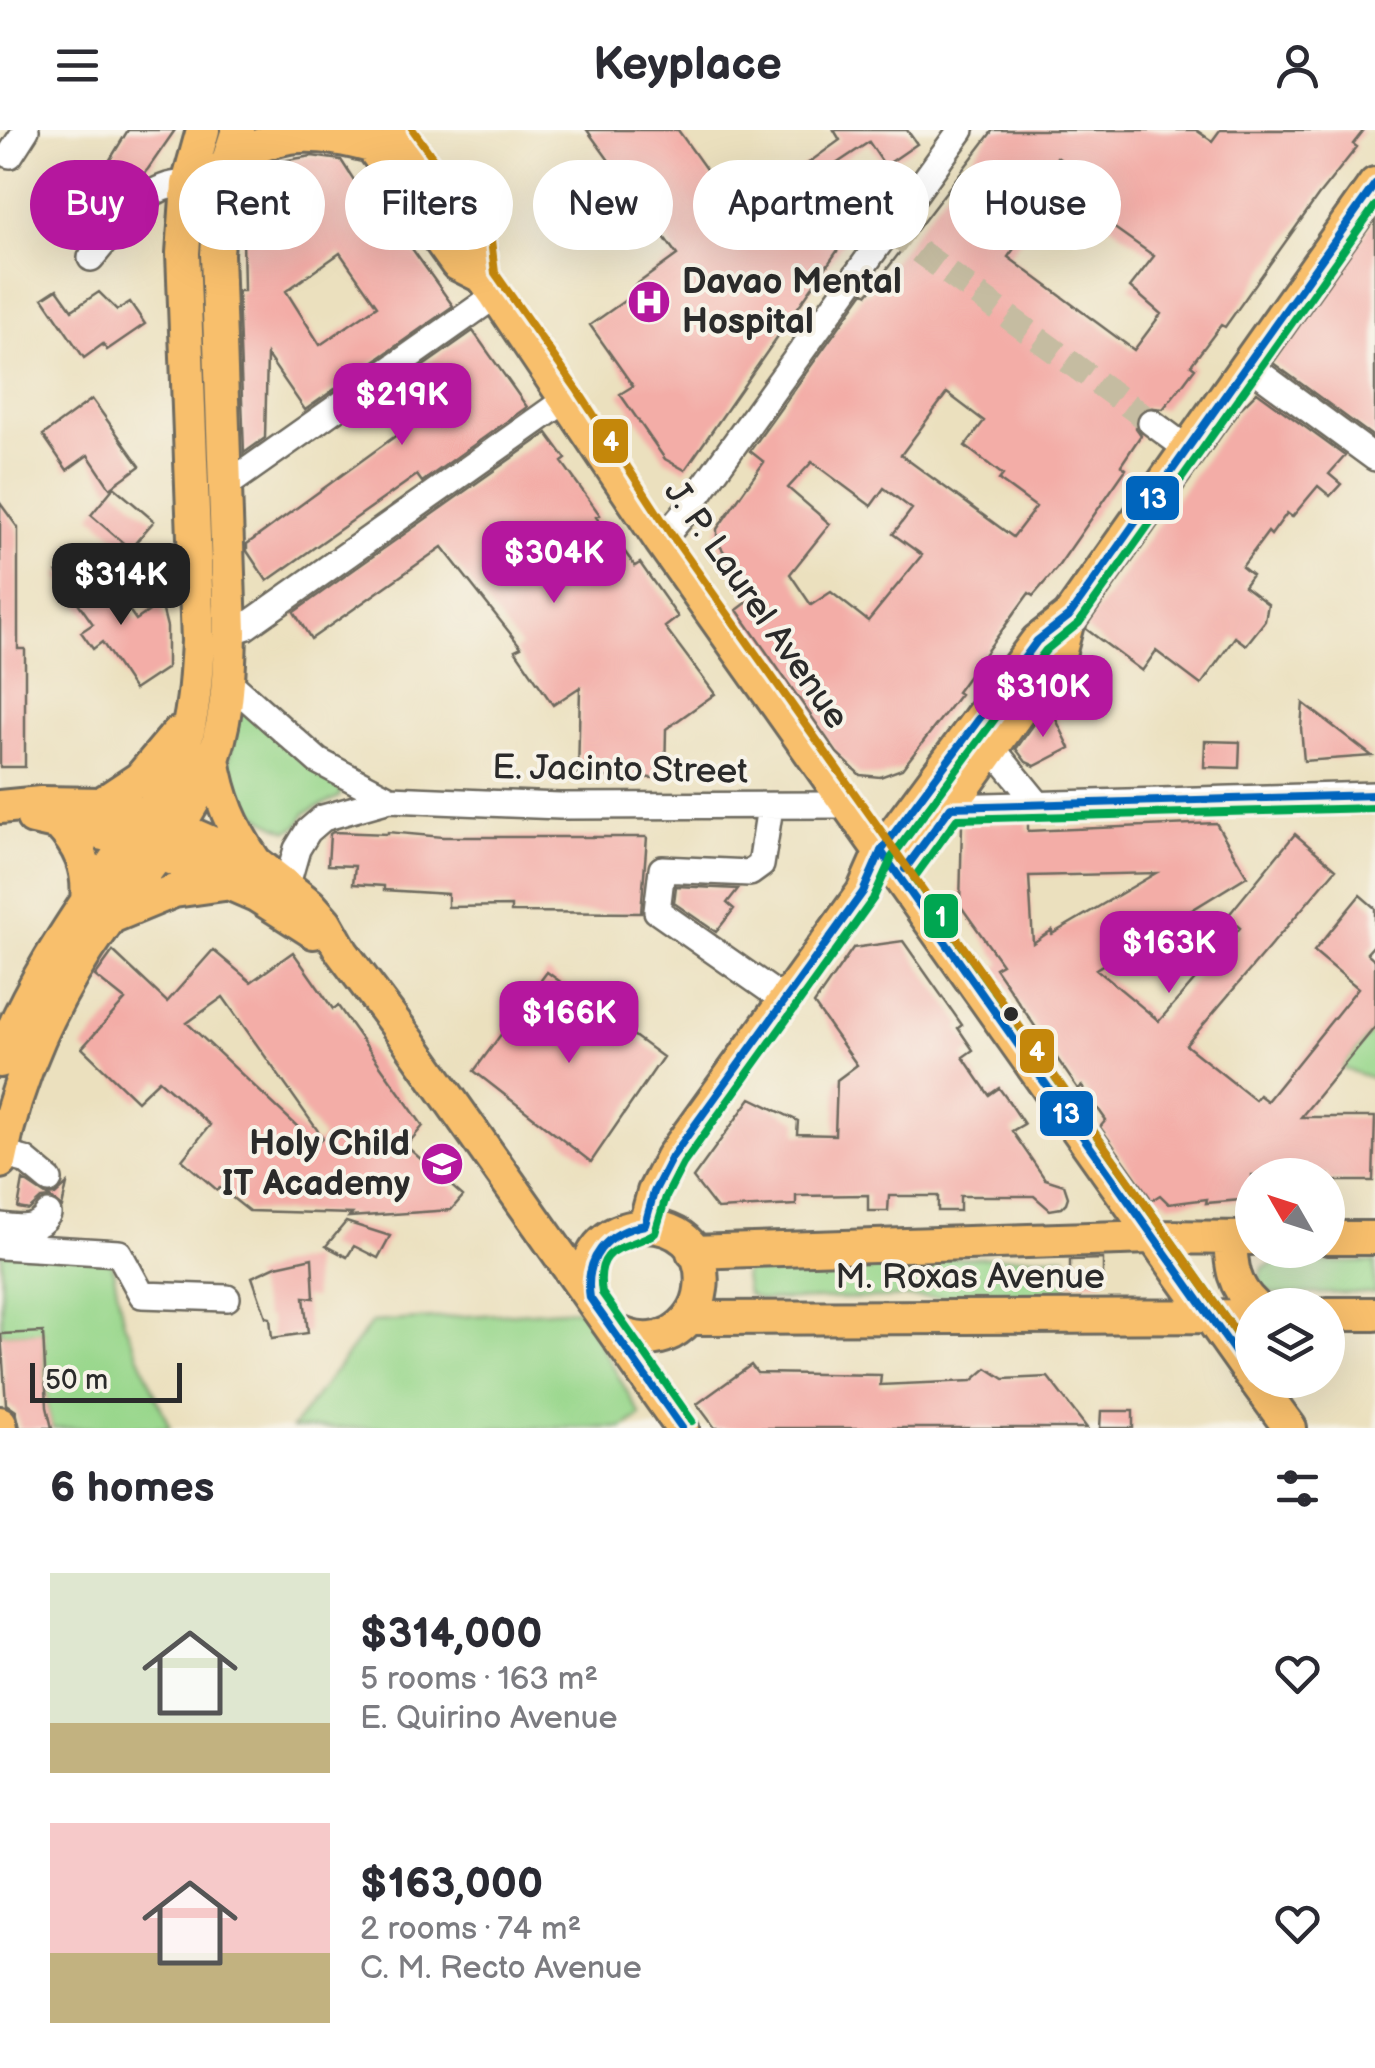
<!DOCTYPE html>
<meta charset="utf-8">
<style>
body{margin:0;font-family:"Balsamiq Sans",sans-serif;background:#f2f2f3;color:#2b2b33;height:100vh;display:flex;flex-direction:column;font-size:38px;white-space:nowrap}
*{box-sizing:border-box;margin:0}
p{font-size:32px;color:#7c7c81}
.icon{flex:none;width:55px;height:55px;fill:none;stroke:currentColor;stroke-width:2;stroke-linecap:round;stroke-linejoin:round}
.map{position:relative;height:1298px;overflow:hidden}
.side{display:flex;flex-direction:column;background:#fff;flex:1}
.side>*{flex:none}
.banner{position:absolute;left:30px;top:30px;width:1315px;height:90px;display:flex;gap:20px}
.needle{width:65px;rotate:309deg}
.fabs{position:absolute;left:1235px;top:1028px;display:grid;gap:20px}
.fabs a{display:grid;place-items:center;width:110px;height:110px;border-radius:50%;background:#fff;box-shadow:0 10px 40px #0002;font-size:50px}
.scale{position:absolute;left:30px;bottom:25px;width:152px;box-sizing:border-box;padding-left:10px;border:5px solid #2b2b2b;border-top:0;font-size:28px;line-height:35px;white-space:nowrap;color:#2b2b2b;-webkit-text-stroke:8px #f7f3e8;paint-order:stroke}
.price{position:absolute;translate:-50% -85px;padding:0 22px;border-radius:20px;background:#b5179e;color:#fff;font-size:32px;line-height:65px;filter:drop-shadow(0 2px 5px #0008)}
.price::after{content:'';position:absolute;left:50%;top:60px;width:30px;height:22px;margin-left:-15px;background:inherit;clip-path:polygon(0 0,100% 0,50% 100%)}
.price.active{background:#222;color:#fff}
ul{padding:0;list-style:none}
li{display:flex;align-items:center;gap:30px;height:250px;padding:0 50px}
li span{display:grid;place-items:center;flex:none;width:280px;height:200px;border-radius:0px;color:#555}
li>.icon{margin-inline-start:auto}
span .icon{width:120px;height:120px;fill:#fffc;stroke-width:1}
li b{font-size:42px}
h2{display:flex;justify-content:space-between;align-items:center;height:120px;padding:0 50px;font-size:42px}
.tag{padding:0 35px;border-radius:45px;background:#fff;box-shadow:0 10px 40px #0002;font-size:35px;line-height:90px}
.tag.active{background:#b5179e;color:#fff}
header{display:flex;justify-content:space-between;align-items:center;height:130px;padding:0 50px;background:#fff;font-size:45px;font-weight:800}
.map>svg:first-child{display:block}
</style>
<header><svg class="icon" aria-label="menu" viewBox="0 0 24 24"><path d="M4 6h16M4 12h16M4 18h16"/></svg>Keyplace<svg class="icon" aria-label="person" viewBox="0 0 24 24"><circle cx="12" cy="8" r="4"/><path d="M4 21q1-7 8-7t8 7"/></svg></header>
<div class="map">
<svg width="1375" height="1298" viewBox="0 0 1375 1298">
<rect width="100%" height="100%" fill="#f7f3e8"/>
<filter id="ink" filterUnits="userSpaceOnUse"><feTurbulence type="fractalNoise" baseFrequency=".01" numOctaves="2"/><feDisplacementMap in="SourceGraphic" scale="20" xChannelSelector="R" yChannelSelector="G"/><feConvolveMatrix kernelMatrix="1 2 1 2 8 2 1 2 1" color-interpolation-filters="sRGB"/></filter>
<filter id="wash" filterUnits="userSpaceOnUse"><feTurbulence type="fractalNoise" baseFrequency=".0048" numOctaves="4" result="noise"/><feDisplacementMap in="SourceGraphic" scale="40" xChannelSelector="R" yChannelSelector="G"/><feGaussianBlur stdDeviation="2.25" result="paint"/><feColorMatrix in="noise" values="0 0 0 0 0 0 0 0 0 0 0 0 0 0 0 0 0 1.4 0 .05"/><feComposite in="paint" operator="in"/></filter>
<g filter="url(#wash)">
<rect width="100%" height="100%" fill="#ebe0be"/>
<path fill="#99d78c" stroke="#62815c" stroke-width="2.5" d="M245,577L335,653L341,662L339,667L305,683L299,695L288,701C259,690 241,674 225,647L239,579Z
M1375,897V949L1341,938Z
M2,1122L111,1129L123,1190L170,1298H52L47,1277L43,1202L1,1204Z
M1066,1126V1165L761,1170L747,1164L744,1146L747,1140L760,1132Z
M1375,1132V1163L1275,1164L1264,1160L1259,1151L1263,1138L1276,1133Z
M580,1179L641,1286L623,1298H292L372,1192Z"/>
<g id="blocks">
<path fill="#f3ada7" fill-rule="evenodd" d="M128,0H175L148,39L87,108L69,97Z
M587,0H678L738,84L840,10L834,0H907L917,14L885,36L869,12L833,36L865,81L685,340L665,329L620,264L633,256L590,195L637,162L633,157L677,125Z
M993,0H1196L1212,11L1220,0H1364L1353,14L1357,17L1318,66L1225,197L1221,195L1191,235L1195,238L1183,254L1163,279L1146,277L1137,283L1136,298L1141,305L1121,335L1126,339L1057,438L1033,466L1029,463L957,562L960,564L902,639L880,647L860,645L837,623L737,480L753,468L717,411V399L764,332L750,321L864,162L868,164ZM1057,27L1119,73L1106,92L1154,126L1130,157L1161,184L1134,220L1008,127L1048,71L1034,60ZM947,263L984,291L965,316L1003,345L999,350L1036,377L1013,407L901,325ZM812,332L871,376L884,358L912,379L893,404L922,425L868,491L831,462L811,475L790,444L830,394L788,358Z
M312,26L341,30L359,58L365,53L453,176L305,280L267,225L265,308L244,323L238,161H244L242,53L247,45L269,33ZM340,123L377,176L320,215L286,161Z
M1375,89V308L1273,233Z
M57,159L72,180L99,162L117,180L130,172L145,194L107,220L103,214L84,228L43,168Z
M473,201L527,277L422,352L417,345L267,451L247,421V414L401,302L378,268Z
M1257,262L1345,326L1329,344L1341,354L1330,366L1318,356L1292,387L1287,383L1271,405L1268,402L1242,437L1252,445L1244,456L1268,474L1265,491L1246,515L1235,507L1201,555L1156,521L1142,541L1086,499L1087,495L1241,278Z
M92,269L140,336L110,358L88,325L67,340L43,305Z
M547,303L566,329L562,332L600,385L596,387L614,413L617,411L635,436L640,433L678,487L665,497L715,564L666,599L665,648L578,647L580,557L553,575L515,520L521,517L442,417L311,509L294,482Z
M114,357L154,391L130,419L91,385Z
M0,373L18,398V519H25V637H0Z
M57,443L105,446L136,490L161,473L167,497V538L134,560L102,512L93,519L81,502L93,494Z
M1303,573L1372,626L1304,631L1301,598Z
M1050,577L1070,618L1035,636L1026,632L1016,619L1042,583Z
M1205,611L1240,612L1239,638L1204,637Z
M1028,691V701L1216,693L1247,746L1096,839L1159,891L1240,798L1227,787L1295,704L1336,739L1186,915L1255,970L1259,965L1267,971L1358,858L1314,821L1360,765L1375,778V814L1367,823L1375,830V897L1301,987H1375L1373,1051H1328V1045H1252V1069L1206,1073L1207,1069L1169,1074L1160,1065L1152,1070L1100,997L1106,990L1082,956L1078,959L995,838L1002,834L960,775L962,694ZM1156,743L1052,804V800L1033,813L1029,746Z
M333,702L388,704V702L443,707H647L641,783L511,782V776L448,777V764L384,760V756L353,754L355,736L328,735L330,704Z
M676,756L738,759L727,773L734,779L716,802L674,773Z
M903,811L962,895L958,898L973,920L963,927L989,965L999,958L1012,976L1024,994L1012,1001L1045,1049L1064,1055L1068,1067L1066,1073L1061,1078L1050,1080L1034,1066H960V1081H938V1066H889L888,1081H868V1065L796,1066V1075L717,1079L693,1048L751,968L798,991L797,1004L835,1005L837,950L857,935L814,874L853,818Z
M213,820L251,852L293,822L333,879L338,876L423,996L406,1016L463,1066L451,1080L349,1087L352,1084L249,1081L220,1058L217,1060L182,1030L210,995L159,950L137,971L82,918L125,870L95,846L113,821L167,872ZM223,867L323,1008L316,1014L187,893Z
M547,842L663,927L591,1032L474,941Z
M23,1050L47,1066L55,1065L67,1054L62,1077L50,1068L41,1069L29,1080L18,1078Z
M346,1092L390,1106L378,1128L354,1116L347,1127L326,1116Z
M312,1128L314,1168L304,1167L308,1203L272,1208L270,1188L266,1187L252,1147L276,1136Z
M1103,1129V1152H1070V1130Z
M43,1202L47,1277L52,1298H20L16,1281L6,1274L1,1204Z
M751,1235L757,1243L881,1245L880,1255L972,1251L987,1238L1004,1249L1048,1247L1087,1298H715L697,1274Z
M1101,1281H1133V1298H1100Z"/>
</g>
</g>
<g filter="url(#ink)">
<use href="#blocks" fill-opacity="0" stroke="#6e6a5e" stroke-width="2.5"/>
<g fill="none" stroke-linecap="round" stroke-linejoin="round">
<path stroke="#c5bca1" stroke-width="25" stroke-dasharray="25 12" stroke-linecap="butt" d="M889,99L1151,292"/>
<g stroke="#6e6a5e" stroke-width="30">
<path id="minor" d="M10,25L26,0
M91,128C116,100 145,50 188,54
M1247,234L1375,328
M1151,292L1186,318
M224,357L496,165
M661,411L687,380L961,0
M230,502L245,497L568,268
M229,552L318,631L390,669
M993,619L1037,673
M770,677L761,735L750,743L662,739L657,781L784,870
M951,677L1375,665
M287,754L297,719L308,701L323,688L390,669L560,676L848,675
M1,1024L25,1030L49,1050
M0,1096C21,1098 36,1102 48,1084
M0,1116L119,1123L142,1165L227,1168"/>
</g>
<g stroke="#6e6a5e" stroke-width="38">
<path id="major" d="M360,0L457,134L483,147L496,165L661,411L1252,1246
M398,0L480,116L483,147
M226,34C277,0 312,0 371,16
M213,628C219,668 232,698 255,732
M101,674L140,648L177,604
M0,677L41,673L101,674L147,685L255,732L310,775L325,792L342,822L410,913L682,1298
M33,688L129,710L256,765L314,802
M58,693C80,716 90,739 87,771
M899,748L1059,525L1069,486
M111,787L174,761L231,753
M0,931C27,859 69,797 113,733C137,699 167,664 181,624C194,588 196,549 198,511L183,123L188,54L203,0
M0,1032C16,947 54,865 104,796C139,748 183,699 207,644C227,599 229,550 230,502L217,124L222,50L238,0
M645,1095L654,1062L672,1027L863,762L881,721L1037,511L1069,486L1375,54
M1230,1108C1231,1136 1233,1156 1254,1175
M1328,1108H1375
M693,1122L1151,1107L1252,1108
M590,1168C566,1078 713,1070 701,1159C699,1178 687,1194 671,1203C651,1213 630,1210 612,1199
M1328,1184H1375
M689,1188L1252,1186
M1255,1250L1290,1298
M0,1293L1,1298"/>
</g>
<use href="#minor" stroke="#fff" stroke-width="25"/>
<use href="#major" stroke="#f8bf6c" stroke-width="32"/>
<g stroke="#f7f3e8" stroke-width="15">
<path id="bus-1" d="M881,721L1252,1246
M905,739L951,677L1375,665
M682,1298L590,1168C584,1128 606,1102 645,1095L654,1062L672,1027L863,762L881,721L1037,511L1069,486L1375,54"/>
</g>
<g stroke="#f7f3e8" stroke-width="15">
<path id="bus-2" d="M1252,1225L914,748L957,689L1375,678
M692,1291L602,1163C594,1113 627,1120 655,1103L666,1067L683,1034L873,769L892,727L1046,520L1079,493L1375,76"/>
</g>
<g stroke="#f7f3e8" stroke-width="15">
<path id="bus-3" d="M413,0L491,110L495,143L578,261L671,404L1252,1225"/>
</g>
<use href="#bus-1" stroke="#0065bd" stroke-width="8"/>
<use href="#bus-2" stroke="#00a651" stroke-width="8"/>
<use href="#bus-3" stroke="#c4870b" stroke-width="8"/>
</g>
</g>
<defs>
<g id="hospital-disc" transform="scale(2.25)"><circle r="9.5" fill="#b5179e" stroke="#f7f3e8"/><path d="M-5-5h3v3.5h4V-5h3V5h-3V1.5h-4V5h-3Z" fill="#fff"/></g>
<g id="school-disc" transform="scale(2.25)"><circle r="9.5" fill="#b5179e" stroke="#f7f3e8"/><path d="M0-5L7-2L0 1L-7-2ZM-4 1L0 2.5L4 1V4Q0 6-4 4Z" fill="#fff"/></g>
</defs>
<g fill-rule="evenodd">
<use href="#hospital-disc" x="649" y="172"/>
<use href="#school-disc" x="442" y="1034"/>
</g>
<circle fill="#2b2b2b" stroke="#f7f3e8" stroke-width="4" cx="1011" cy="884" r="9"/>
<g text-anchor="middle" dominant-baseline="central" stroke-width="8" stroke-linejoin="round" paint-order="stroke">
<g font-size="35" font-weight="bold" fill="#2b2b2b" stroke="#f7f3e8" text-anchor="start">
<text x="682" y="152">Davao Mental<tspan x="682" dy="40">Hospital</tspan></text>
<text x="410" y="1014" text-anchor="end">Holy Child<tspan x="410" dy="40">IT Academy</tspan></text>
</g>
<g font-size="35" fill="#2b2b2b" stroke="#f7f3e8">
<text transform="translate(756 475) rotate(55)">J. P. Laurel Avenue</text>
<text transform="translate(620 640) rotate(1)">E. Jacinto Street</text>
<text x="970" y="1147">M. Roxas Avenue</text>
</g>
</g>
<g stroke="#f7f3e8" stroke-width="4">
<rect x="591" y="287" width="39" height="48" rx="10" fill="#c4870b"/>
<rect x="1124" y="344" width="57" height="48" rx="10" fill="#0065bd"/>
<rect x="922" y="762" width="38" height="48" rx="10" fill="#00a651"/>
<rect x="1018" y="897" width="38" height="48" rx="10" fill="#c4870b"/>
<rect x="1038" y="959" width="57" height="49" rx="10" fill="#0065bd"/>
</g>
<g font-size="28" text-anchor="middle" font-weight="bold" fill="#fff">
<text x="611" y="321">4</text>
<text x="1153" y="378">13</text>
<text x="941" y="796">1</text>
<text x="1037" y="931">4</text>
<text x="1066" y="993">13</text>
</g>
</svg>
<div class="fabs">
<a><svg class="needle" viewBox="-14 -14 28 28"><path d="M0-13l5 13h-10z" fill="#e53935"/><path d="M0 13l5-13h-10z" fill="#7c7c81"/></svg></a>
<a><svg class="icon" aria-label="layers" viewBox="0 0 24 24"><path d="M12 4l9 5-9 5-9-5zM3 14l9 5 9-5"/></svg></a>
</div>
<div class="scale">50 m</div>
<b class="price" style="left:402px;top:318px">$219K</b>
<b class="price" style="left:554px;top:476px">$304K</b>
<b class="price active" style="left:121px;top:498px">$314K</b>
<b class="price" style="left:1043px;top:610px">$310K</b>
<b class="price" style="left:1169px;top:866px">$163K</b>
<b class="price" style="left:569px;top:936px">$166K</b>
<div class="banner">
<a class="tag active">Buy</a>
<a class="tag">Rent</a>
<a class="tag">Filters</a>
<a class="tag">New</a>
<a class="tag">Apartment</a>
<a class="tag">House</a>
</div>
</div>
<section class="side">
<h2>6 homes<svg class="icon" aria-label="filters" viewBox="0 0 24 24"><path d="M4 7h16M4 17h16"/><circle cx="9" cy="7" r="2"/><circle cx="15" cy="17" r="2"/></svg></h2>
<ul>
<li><span style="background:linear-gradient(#dfe7d0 75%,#c2b280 0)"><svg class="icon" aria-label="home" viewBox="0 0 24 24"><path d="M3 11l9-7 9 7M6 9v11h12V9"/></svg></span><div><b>$314,000</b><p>5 rooms · 163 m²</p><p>E. Quirino Avenue</p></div><svg class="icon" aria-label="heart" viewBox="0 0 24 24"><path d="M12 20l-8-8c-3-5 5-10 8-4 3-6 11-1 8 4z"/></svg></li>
<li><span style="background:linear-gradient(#f6c9c9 65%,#c2b280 0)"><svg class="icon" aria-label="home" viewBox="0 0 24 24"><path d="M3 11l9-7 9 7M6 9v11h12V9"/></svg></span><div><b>$163,000</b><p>2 rooms · 74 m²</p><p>C. M. Recto Avenue</p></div><svg class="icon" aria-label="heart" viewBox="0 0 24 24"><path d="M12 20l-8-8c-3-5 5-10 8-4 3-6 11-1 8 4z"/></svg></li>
</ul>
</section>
